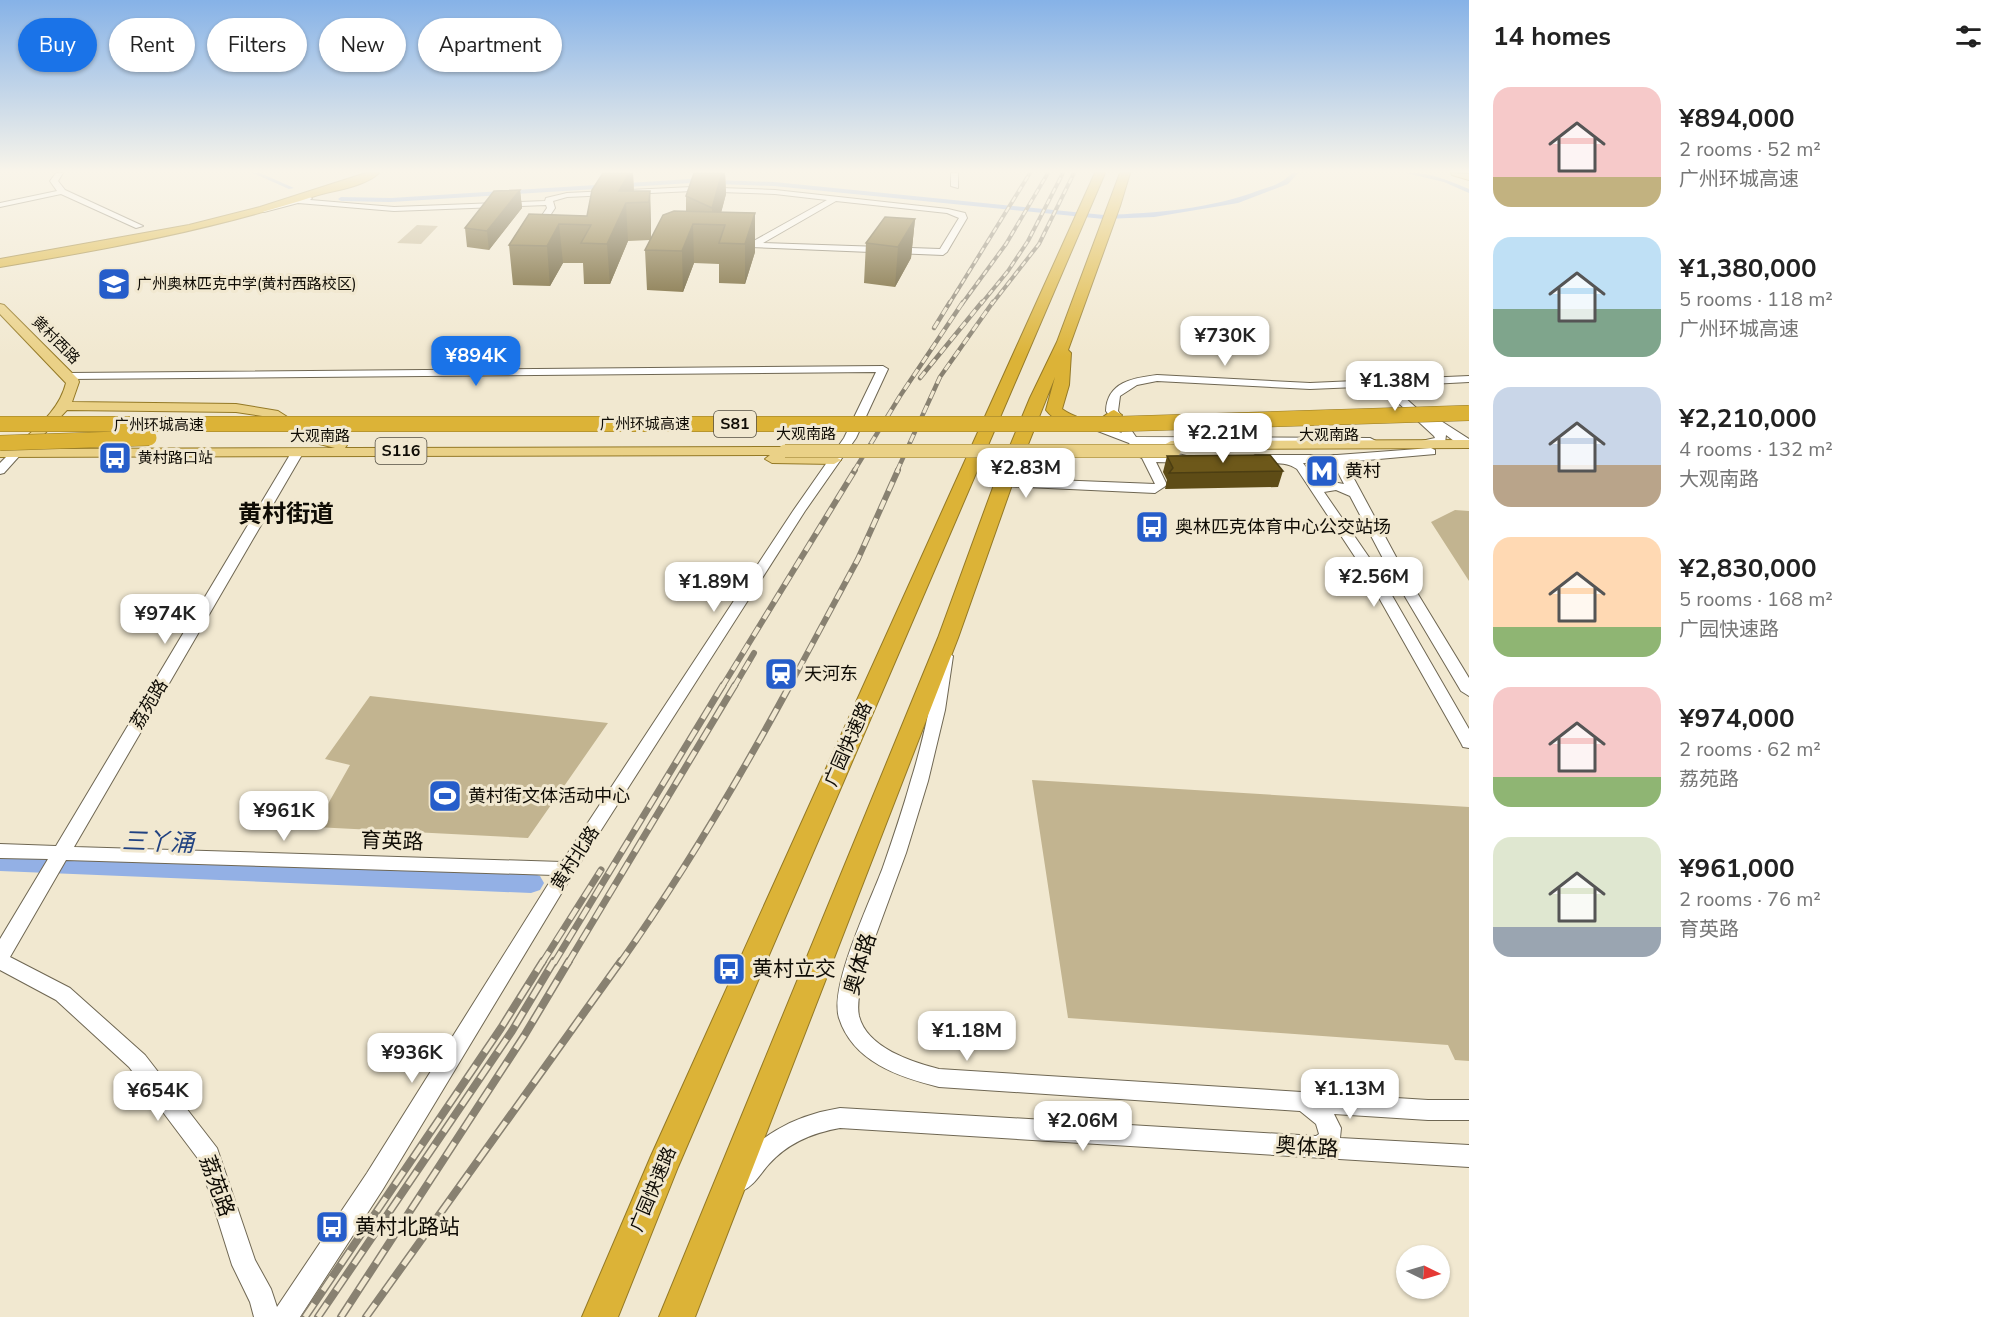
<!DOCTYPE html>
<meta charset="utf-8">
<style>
body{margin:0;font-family:"Nunito Sans","Noto Sans SC",sans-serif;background:#f6f6f6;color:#222;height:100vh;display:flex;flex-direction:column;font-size:22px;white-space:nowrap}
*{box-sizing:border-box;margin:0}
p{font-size:20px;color:#767676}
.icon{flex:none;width:33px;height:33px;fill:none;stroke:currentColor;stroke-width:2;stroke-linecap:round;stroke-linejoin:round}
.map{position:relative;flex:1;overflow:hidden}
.details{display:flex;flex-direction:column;background:#fff;width:540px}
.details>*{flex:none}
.hud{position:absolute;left:18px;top:18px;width:570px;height:54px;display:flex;gap:12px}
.needle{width:39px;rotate:95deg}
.fabs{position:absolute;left:1396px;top:1245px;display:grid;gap:12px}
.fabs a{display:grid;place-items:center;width:54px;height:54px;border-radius:50%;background:#fff;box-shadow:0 2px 4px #0004;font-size:30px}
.price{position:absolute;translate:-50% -51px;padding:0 14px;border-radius:12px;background:#fff;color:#222;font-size:20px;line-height:39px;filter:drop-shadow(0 2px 3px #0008)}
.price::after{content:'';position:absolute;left:50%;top:36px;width:18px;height:14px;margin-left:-9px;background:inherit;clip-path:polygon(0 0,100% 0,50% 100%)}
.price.active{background:#1a73e8;color:#fff}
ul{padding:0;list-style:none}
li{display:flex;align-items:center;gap:18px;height:150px;padding:0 24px}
li span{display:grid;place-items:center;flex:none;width:168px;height:120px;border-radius:18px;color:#555}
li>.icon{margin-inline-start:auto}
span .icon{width:72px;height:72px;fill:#fffc;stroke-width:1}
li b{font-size:26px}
h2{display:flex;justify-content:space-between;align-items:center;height:72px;padding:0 24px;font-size:26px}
.pill{padding:0 21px;border-radius:27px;background:#fff;box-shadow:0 2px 4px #0004;font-size:21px;line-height:54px}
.pill.active{background:#1a73e8;color:#fff}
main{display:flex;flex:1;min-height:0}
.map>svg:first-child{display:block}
</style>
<main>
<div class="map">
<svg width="1469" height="1317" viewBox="0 0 1469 1317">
<rect width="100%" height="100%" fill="#f1e8d0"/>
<path fill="#c2b490" d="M417,225L438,226L421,244L397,243Z
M1455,510L1469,511V581L1431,522Z
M370,696L608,723L528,838L315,827L350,765L325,759Z
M1032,780L1469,807V1061L1455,1060L1448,1045L1068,1018Z"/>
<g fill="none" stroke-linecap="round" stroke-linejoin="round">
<path fill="#93b0e5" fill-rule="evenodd" d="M253,173H260L294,188L289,189Z
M1292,173H1298L1288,184L1238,203L1154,217L1104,219L774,186L691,183L391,202L341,201L338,199L341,197L391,198L691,179L774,182L1104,215C1157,213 1210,209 1260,190C1273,186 1283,183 1292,173Z
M1406,173C1427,171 1450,181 1469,189V193L1444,182Z"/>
<path fill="#93b0e5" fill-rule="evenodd" d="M0,853L531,873L540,876L544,883L540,890L531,893L0,871Z"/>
<g stroke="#6f6753" stroke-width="2">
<path id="minor" d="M56,173H63L58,181L65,190L143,226L136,228L61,194L0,207V203L57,191L50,181Z
M951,173H958V188L951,186Z
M692,187L775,190L948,209L965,213L967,218L947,252L943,255L750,247V243L827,200L775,194L692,191L567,197L553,201L555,208L539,232H536L532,230L547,208L546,205L394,211L298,203L264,212L260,210L308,196L312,198L310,200L394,207L545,201L546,198L567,193ZM836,201L947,213L959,218L940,249L763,243Z
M883,366L888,369L856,438L805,511L573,874L383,1189L300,1317H254L250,1302L232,1265L199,1160L129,1067L56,1000L0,970V939L48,859L0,858V844L56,846L291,453L297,449L303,453L74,847L562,862L793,511L844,438L876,372L69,379L64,376L69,373ZM66,860L554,875L367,1173L277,1307L271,1289L255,1260L217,1148L145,1055L70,988L10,957Z
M1157,375L1310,383L1469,376V382L1392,386L1432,422L1441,421L1469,439V446L1454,441L1446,435L1445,443L1417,446V442L1435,438L1434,436L1380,386L1310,389L1157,381L1137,385L1120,396L1118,411L1136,437L1370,438L1376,441L1370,444H1141C1156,465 1177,447 1192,459L1186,463L1156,462L1167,485L1155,493L1004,486L998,482L1004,478L1155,484L1142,458L1138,456L1129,443L1082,425L1088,422L1122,433L1106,411C1107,382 1133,378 1157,375Z
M1431,448L1435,450V454L1345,462L1402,568L1469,678V696L1461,691L1388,568L1350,496L1336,490L1324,492L1375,566L1469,729V748L1463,747L1461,743L1361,566L1297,469C1280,457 1261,469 1249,459L1255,455H1337ZM1303,463H1333L1344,484L1332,482L1319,485Z
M16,449L22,453L4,473L0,474V463L12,451Z
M946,652L953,656L945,710L928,781L906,853L870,951L860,988C859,997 857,1007 859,1016C867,1048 912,1062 939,1069L1428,1100H1469V1120H1428L1334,1114L1341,1128L1340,1138L1469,1145V1167L840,1128C812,1133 788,1143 769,1164C760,1174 754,1186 742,1191L734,1188L730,1180C749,1137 796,1115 840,1108L1316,1136L1319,1134L1316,1124L1300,1111L939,1087C899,1077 853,1062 839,1018C829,986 871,900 883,867C893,838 903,809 911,780C924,739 932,698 939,656Z"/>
</g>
<g stroke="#947926" stroke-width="2">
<path id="major" d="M1451,173L1469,174V180L1452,175Z
M0,304L4,305L78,379L79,382L72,402L236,404L278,411L314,434L345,442L347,445L345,448L785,447L792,451L786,455L834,456L841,460L834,464L772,463L765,459L770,455L0,457V449H13C34,429 59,412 66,383L0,314ZM67,410L236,412L269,417L304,440L335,448L30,449Z
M1469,440V448L1171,449L1164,445L1171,441Z"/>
</g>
<g stroke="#947926" stroke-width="2">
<path id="highway" d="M366,173H379C364,187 335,190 315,196C212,230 107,249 0,267V259L189,225L260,207Z
M1095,173H1105L678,1167L618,1317H582L651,1156Z
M1120,173H1130L1120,206L1068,350L1071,353L1069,385L1062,409C1072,416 1089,423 1101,418C1106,416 1108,412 1114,410L1122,415C1105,437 1062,431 1046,410L1055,377L1013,482L958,638L695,1317H659L938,638L995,482L1030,398L1057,342Z"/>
</g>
<use href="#minor" fill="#fff" fill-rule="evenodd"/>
<use href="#major" fill="#ead187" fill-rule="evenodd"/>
<use href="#highway" fill="#dcb337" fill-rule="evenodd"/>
<g stroke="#888171" stroke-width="4">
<path id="rail-far4" d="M949,304L1030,173
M962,304L1006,244L1048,173
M981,304L1008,271L1028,241L1063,173
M992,304L1039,244L1074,173"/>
</g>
<g stroke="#888171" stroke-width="4.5">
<path id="rail-far3" d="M934,328L950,302
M920,378L982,302
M854,471L900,396L963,302
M897,471L940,377L993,302"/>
</g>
<g stroke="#888171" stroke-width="6">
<path id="rail-far2" d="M722,687L855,470
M734,687L754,653
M789,687L858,559L898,470"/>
</g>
<g stroke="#888171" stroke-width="7">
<path id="rail-far1" d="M542,963L601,870
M554,963L723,685
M568,963L735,685
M620,963C683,874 738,781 790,685"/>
</g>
<g stroke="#888171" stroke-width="8">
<path id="rail" d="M305,1317L501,1028L543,961
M318,1317L512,1031L554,961
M341,1317L524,1036L569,961
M366,1317L621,961"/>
</g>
<use href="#rail-far4" stroke="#f1e8d0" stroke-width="2" stroke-dasharray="6" stroke-linecap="butt"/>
<use href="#rail-far3" stroke="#f1e8d0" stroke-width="3" stroke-dasharray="8" stroke-linecap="butt"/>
<use href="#rail-far2" stroke="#f1e8d0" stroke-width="4" stroke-dasharray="10" stroke-linecap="butt"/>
<use href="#rail-far1" stroke="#f1e8d0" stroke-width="4.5" stroke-dasharray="13" stroke-linecap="butt"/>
<use href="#rail" stroke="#f1e8d0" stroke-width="5" stroke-dasharray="16" stroke-linecap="butt"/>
<g stroke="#947926" stroke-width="14" stroke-linecap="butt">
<path id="major-bridge" d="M785,451H1174"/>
</g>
<g stroke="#947926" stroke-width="16" stroke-linecap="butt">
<path id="highway-bridge" d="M0,424H1120L1469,413
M0,443L149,438"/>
</g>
<use href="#major-bridge" stroke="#ead187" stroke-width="13"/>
<use href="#highway-bridge" stroke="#dcb337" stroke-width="15"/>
</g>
<path fill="#5e4c16" d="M603,173H633L634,191H650L651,228V239L686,211V196L694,173H725L726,194L721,212L755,213V252L745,284L719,283V264L694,263L683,292L647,290L645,250L650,240L628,241L610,284H584L583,263H563L550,286L513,285L509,245L529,214L587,216Z
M520,190L522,208L489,250L467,247L465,228Z
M915,219L911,258L895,287L864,283L866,243Z
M1167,456L1283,471L1278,487L1165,489L1167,480L1163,472Z"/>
<path fill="#4c3e12" d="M629,173H633L634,203H626L628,241L610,284L607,244L619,191Z
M722,173H725L726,194L718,225L712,224V208Z
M520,190L522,208L489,250L487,231Z
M650,191L651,228V240L649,202Z
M755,213V252L745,284V244Z
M915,219L911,258L895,287L898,247Z
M559,224L563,263L550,286L547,246Z
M693,224L694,263L683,292L682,251Z"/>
<path fill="#6d581a" stroke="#4c3e12" stroke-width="1.5" d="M603,173H629L619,191H650L649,202L626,203L607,244L581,243L591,225L559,224L547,246L509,245L529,214L587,216L592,190Z
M694,173H722L712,208L686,196Z
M520,190L487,231L465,228L494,191Z
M674,211L755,213L745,244L719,243L725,225L693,224L682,251L645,250L663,215Z
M885,217L915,219L898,247L866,243Z
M1270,455L1283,471L1169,473L1173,468L1167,456Z"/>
<linearGradient id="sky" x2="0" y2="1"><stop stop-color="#86b2e7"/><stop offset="0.48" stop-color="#f9f5ea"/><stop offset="1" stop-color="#f9f5ea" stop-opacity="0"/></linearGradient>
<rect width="1469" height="357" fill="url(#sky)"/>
<defs>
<g id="school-square" transform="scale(1.725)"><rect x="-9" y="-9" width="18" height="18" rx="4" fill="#265dca" stroke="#f1e8d0"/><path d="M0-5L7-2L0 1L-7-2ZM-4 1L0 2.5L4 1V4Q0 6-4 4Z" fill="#fff"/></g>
<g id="bus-square" transform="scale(1.725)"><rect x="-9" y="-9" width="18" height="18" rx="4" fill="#265dca" stroke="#f1e8d0"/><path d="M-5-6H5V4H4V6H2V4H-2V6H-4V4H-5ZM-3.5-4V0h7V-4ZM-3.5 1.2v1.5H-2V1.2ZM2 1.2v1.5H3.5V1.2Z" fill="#fff"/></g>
<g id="metro-square" transform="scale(1.725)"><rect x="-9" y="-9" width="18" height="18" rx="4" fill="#265dca" stroke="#f1e8d0"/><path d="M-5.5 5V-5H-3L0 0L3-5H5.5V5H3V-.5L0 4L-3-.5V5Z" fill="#fff"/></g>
<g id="station-square" transform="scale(1.725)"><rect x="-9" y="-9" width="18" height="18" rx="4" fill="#265dca" stroke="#f1e8d0"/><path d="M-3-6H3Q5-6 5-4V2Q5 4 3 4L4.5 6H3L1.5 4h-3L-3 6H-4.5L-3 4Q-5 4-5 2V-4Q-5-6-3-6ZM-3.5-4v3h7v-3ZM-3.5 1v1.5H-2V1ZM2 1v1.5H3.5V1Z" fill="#fff"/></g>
<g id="stadium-square" transform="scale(1.725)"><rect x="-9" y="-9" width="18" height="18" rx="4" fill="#265dca" stroke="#f1e8d0"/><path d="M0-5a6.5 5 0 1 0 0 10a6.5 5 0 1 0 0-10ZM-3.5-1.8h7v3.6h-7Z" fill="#fff"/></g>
</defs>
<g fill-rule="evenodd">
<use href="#school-square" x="114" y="284"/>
<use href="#bus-square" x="115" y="458"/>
<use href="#metro-square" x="1322" y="471"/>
<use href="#bus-square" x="1152" y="527"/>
<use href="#station-square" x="781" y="674"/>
<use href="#stadium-square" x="445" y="796"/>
<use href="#bus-square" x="729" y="969"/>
<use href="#bus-square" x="332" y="1227"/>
</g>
<g text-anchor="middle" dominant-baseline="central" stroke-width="6" stroke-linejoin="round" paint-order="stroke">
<g font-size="15" fill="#0f0c05" stroke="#f1e8d0" text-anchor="start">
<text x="137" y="284">广州奥林匹克中学(黄村西路校区)</text>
<text x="138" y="458">黄村路口站</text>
</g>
<g font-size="15" fill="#0f0c05" stroke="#f1e8d0">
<text transform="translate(56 340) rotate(45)">黄村西路</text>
<text x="645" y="424">广州环城高速</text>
<text x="159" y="425">广州环城高速</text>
<text x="806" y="434">大观南路</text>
<text x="1329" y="435">大观南路</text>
<text x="320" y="436">大观南路</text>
</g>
<g fill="#f1e8d0" stroke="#534e42" stroke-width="1.5">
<rect x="714" y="411" width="42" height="26" rx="4.5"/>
<rect x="375.5" y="438" width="51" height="26" rx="4.5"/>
</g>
<g font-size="16" font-weight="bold" fill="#0f0c05">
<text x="735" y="424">S81</text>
<text x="401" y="451">S116</text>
</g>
<g font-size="18" fill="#0f0c05" stroke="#f1e8d0" text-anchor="start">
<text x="1345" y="471">黄村</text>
<text x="1175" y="527">奥林匹克体育中心公交站场</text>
<text x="804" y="674">天河东</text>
<text x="468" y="796">黄村街文体活动中心</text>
</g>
<g font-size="18" fill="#0f0c05" stroke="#f1e8d0">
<text transform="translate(149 704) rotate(-59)">荔苑路</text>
<text transform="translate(848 744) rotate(-66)">广园快速路</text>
<text transform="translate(575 858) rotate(-57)">黄村北路</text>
<text transform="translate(653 1189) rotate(-67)">广园快速路</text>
</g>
<g font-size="21" fill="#0f0c05" stroke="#f1e8d0">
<text transform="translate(392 841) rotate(2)">育英路</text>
<text transform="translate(860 964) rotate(-73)">奥体路</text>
<text transform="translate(1307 1147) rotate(4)">奥体路</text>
<text transform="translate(217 1186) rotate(70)">荔苑路</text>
</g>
<g font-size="21" fill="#0f0c05" stroke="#f1e8d0" text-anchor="start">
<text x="752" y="969">黄村立交</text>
<text x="355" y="1227">黄村北路站</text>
</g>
<g font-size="24" font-weight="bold" fill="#0f0c05" stroke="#f1e8d0">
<text x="286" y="514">黄村街道</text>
</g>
<g font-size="24" font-style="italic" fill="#214281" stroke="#f1e8d0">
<text transform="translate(158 842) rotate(2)">三丫涌</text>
</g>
</g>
</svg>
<div class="fabs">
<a><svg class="needle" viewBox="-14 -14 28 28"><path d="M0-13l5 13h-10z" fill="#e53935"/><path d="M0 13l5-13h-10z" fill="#767676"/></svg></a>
</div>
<b class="price" style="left:1225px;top:367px">¥730K</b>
<b class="price active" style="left:476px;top:387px">¥894K</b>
<b class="price" style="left:1395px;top:412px">¥1.38M</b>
<b class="price" style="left:1223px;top:464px">¥2.21M</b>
<b class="price" style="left:1026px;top:499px">¥2.83M</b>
<b class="price" style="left:1374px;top:608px">¥2.56M</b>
<b class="price" style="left:714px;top:613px">¥1.89M</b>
<b class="price" style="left:165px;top:645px">¥974K</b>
<b class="price" style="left:284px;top:842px">¥961K</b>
<b class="price" style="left:967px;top:1062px">¥1.18M</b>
<b class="price" style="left:412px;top:1084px">¥936K</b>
<b class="price" style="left:1350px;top:1120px">¥1.13M</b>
<b class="price" style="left:158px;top:1122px">¥654K</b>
<b class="price" style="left:1083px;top:1152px">¥2.06M</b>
<div class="hud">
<a class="pill active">Buy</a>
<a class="pill">Rent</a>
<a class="pill">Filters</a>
<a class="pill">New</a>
<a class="pill">Apartment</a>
</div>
</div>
<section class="details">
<h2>14 homes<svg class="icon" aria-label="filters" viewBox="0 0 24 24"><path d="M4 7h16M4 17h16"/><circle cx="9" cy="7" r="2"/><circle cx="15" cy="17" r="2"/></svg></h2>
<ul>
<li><span style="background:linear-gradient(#f6c9c9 75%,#c2b280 0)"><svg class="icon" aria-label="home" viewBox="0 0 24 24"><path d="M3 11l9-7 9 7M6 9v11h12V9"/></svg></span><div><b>¥894,000</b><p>2 rooms · 52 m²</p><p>广州环城高速</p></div></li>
<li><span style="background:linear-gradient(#bfe0f5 60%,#7fa58c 0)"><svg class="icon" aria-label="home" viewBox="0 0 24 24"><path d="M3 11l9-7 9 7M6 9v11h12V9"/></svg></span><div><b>¥1,380,000</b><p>5 rooms · 118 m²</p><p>广州环城高速</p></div></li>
<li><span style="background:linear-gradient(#c9d6e8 65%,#b9a48a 0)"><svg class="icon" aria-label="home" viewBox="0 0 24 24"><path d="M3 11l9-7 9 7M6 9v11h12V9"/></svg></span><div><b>¥2,210,000</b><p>4 rooms · 132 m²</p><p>大观南路</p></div></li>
<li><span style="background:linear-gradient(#ffd9b3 75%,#8fb573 0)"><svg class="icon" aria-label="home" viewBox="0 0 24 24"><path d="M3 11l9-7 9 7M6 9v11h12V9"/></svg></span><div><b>¥2,830,000</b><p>5 rooms · 168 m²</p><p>广园快速路</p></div></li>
<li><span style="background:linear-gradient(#f6c9c9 75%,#8fb573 0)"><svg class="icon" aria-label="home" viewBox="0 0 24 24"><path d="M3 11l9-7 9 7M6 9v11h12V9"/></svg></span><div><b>¥974,000</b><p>2 rooms · 62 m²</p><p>荔苑路</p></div></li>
<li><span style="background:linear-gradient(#dfe7d0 75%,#9aa5b1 0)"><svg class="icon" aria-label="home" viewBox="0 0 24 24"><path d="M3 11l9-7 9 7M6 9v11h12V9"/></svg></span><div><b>¥961,000</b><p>2 rooms · 76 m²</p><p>育英路</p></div></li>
</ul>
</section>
</main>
